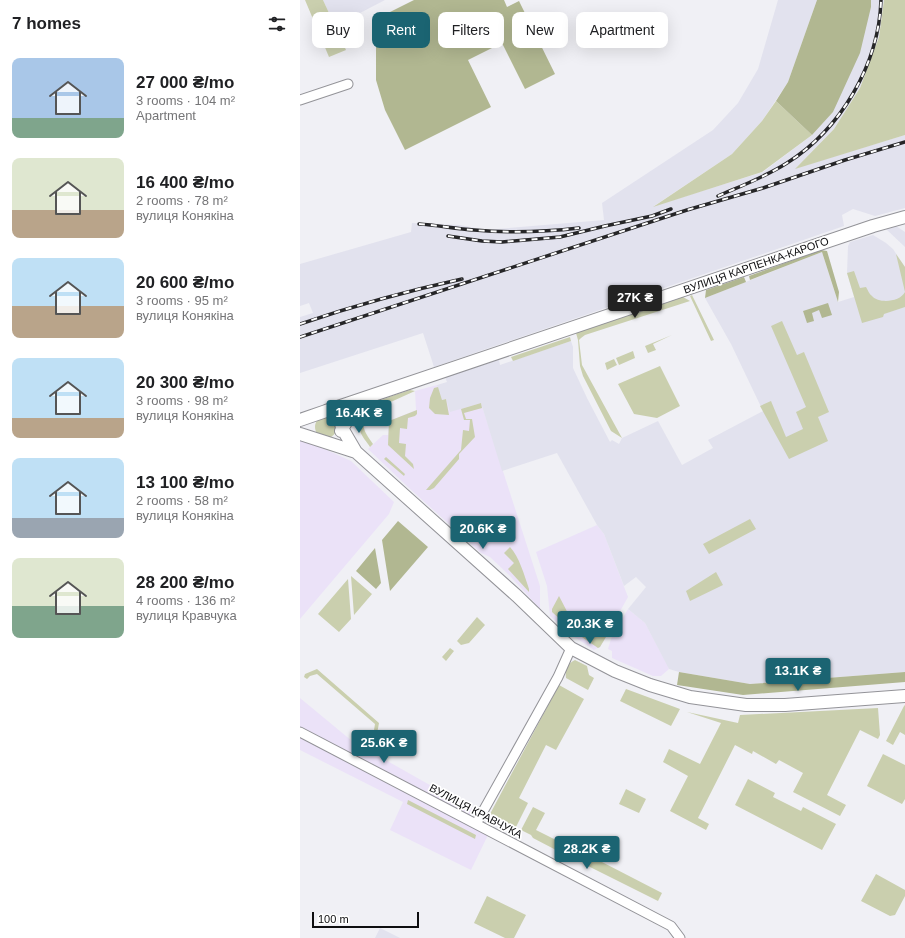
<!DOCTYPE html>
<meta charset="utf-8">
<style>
body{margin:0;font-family:Helvetica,sans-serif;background:#f2f2f2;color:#202124;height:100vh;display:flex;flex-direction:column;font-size:15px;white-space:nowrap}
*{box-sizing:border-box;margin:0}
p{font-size:13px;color:#757577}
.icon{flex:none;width:22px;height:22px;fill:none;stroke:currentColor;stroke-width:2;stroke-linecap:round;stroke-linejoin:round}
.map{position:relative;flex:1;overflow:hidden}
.drawer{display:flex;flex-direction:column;background:#fff;width:300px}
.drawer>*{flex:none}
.banner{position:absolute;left:12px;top:12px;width:380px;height:36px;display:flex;gap:8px}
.scale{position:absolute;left:12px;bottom:10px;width:107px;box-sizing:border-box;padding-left:4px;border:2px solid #0e0e10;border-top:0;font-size:11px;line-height:14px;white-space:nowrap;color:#0e0e10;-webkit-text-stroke:3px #fff;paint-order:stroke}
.price{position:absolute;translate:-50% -34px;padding:0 9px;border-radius:4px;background:#1b6472;color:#fff;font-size:13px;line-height:26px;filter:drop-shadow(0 1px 2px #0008)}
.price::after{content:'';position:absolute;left:50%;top:24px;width:12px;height:9px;margin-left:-6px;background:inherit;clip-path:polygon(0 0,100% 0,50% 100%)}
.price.selected{background:#222;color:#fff}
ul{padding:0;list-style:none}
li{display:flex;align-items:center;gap:12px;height:100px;padding:0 12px}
li span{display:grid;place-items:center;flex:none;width:112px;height:80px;border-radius:8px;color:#555}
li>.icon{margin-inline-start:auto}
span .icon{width:48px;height:48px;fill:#fffc;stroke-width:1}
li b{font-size:17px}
h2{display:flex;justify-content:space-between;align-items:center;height:48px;padding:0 12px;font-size:17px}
.chip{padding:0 14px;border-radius:8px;background:#fff;box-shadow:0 4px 16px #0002;font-size:14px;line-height:36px}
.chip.selected{background:#1b6472;color:#fff}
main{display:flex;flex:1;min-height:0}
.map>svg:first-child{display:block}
</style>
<main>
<section class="drawer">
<h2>7 homes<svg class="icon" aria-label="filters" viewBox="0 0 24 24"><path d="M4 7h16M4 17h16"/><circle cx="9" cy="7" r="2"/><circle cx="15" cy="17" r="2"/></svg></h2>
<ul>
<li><span style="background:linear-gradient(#a9c7e8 75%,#7fa58c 0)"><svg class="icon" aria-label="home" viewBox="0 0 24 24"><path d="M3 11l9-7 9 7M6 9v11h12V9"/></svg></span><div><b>27 000 ₴/mo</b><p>3 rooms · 104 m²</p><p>Apartment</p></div></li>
<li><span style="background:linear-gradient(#dfe7d0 65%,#b9a48a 0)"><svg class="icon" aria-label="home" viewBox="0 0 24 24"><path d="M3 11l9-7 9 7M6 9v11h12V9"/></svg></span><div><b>16 400 ₴/mo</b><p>2 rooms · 78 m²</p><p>вулиця Конякіна</p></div></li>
<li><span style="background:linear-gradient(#bfe0f5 60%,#b9a48a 0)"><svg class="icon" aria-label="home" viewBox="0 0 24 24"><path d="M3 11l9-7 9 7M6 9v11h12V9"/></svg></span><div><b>20 600 ₴/mo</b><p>3 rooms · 95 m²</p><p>вулиця Конякіна</p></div></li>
<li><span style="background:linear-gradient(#bfe0f5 75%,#b9a48a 0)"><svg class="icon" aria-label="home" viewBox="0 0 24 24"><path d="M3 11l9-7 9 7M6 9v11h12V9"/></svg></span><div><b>20 300 ₴/mo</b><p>3 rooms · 98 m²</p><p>вулиця Конякіна</p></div></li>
<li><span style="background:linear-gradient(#bfe0f5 75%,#9aa5b1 0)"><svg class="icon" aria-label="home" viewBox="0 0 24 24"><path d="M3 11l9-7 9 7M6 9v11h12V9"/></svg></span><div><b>13 100 ₴/mo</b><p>2 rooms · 58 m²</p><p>вулиця Конякіна</p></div></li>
<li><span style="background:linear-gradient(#dfe7d0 60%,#7fa58c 0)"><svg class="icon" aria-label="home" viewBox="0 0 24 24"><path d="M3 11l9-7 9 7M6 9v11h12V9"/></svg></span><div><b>28 200 ₴/mo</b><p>4 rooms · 136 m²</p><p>вулиця Кравчука</p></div></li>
</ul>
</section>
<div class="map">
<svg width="605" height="938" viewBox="0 0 605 938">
<rect width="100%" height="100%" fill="#f0f0f5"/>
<path fill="#ebe2f8" d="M137,385L142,400L181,403L240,586V609L210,576L190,557L181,553L109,488L68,449L83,435H88L89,421L116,410L115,391Z
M0,439L5,440L51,461L94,502L89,514L0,619Z
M297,525L304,534L328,597L300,647L294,650L270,634L250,616L247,586L236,552Z
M328,609L345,623L367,664L369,669L361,676H353L312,658V651L308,649L311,639Z
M0,698L52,741L174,810L167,823L188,835L171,870L90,830L103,802L0,750Z"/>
<path fill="#e2e2ee" d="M23,0H85L35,26Z
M478,0H517L488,82L462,121L432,154L354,206L463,172L512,135L533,112L571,7V0H584L579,37L560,88L534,129L496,168L605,135V208L575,216L553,209L542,215L544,226L134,367L123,333L0,373V317L13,313L9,303L0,306V264L111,232L112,223L160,225L185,230L304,220L302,203L413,130L438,103L458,69Z
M596,226L605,232V247L586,229Z
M573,235L586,243L593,249L605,267V672L450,684L379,672L369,669L345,623L328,609L346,587L336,577L324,586L304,534L297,525L257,453L202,471L181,403L150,412L146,399L142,400L137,385L147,382L145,377L199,360L200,365L271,341L273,347V368L287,398L310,442L312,440L319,444L322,438L358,421L382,465L413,448L408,440L463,411L431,344L405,298L522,252L538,302L554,297L547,273L548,246L550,242Z
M80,928L100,938H75Z"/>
<path fill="#cacfae" d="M5,0H23L46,50L29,57Z
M584,0H605V135L495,169L534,129L560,88L579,37Z
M476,101L512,135L462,172L353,207L432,154L462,121Z
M596,254L605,267V307L584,314L583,317L562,323L547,273L554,271L560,288L566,287C568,290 569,294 572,296C579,304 600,302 605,292Z
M392,295L414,340L411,341L390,296Z
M383,297L390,301L285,335L281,338L279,340L282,365L322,438L311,431L283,376L280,366L278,340L276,333Z
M482,321L497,355L504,352L529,412L518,417L528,441L489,459L460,406L471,401L486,437L503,429L496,412L506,407L471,326Z
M372,335L353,344L356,350L348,353L345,346Z
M270,337L271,341L213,361L211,357Z
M333,351L335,358L319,365L316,358Z
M314,359L317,365L307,370L305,363Z
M360,366L380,406L357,418L334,414L318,384Z
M138,387L142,400L146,399L149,415L135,414L129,408L130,398L134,388Z
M110,390L115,391L73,410C57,422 64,431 73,444L70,447C67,442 62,437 60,431C51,405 93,396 110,390Z
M181,403L182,408L164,413L166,419H172L175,437L159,454V459L134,488L130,490H126L161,450L163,430L169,431L170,420H164L161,409Z
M117,410V414L115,416L108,418L107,429L100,428L99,443L106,444L105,456L113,464L114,469L88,445L89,421Z
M15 427a11 11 0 1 1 22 0a11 11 0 1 1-22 0Z
M86,457L105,474L104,476L84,459Z
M450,519L456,529L409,554L403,544Z
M210,547C219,556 225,577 229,589V592L208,569L214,563L204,553Z
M416,572L423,585L390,601L386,591Z
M51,576L72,594L54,615Z
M48,579L51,619L39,632L18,614Z
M259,596L272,621L276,623L272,630L252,612V609Z
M177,617L185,625L169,643L161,645L157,641Z
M280,625L306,637L300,647L298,648L276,633Z
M150,648L154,651L146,661L142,657Z
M275,660L287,666L289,675L294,678L288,690L266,678C265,669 267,664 275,660Z
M17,669L79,723L77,734L74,735L72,732L74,730L75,724L17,674L10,676L7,679L4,677L5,674Z
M259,685L284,699L256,750L246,745L219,798L228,803L216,827L190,814Z
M326,689L380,709L371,726L320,701Z
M605,705V735L600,732L593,745L586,741L604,706Z
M578,708L580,735L578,739L560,730L527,795L546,805L540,816L493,792L503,773L479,760L476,764L453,751L452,754L435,745L398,818L409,824L406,830L370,811L388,776L363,762L369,749L400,764L421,723L387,712L438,723L440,715Z
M583,754L605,765V799L602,804L567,786Z
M448,779L475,793L473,797L501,811L503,807L536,824L522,850L435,805Z
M326,789L346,799L339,813L319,804Z
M108,800L176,835L175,839L107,804Z
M233,807L245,813L236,830L276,850L282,839L286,842L277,861L233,838L231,835L221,830Z
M296,845L305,849L300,861L362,893L358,901L286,865Z
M576,874L605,890V896L595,915L590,916L561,901Z
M187,896L226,915L214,938H205L174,923Z"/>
<path fill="#b1b791" d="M114,0H204L207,7L219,1L255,74L225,89L202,43L168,60L191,107L105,150L85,110L76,80V19Z
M517,0H571V7L560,53L533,112L512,135L476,101L488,82Z
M521,250L527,251L539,292L538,302L522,252L450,280L449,276Z
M444,277L446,282L405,298L406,290Z
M528,303L532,315L522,318L519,310L512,313L514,321L507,323L503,311Z
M98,521L128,547L90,591L82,540Z
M75,548L81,583L76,589L56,571Z
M379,672L450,684L605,672V682L443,695L377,685Z"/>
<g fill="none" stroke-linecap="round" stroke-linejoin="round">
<g stroke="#939398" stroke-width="11">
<path id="minor" d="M0,100L48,84
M0,732L371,926L380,938
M176,824L258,677L271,648"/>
</g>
<g stroke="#939398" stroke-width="14">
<path id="major" d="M26,411L573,226L605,217
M0,420L26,411L34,413L40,419L42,428L56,452L217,596L271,648L315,671L350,685L390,697L446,705H485L605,696
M41,431L58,401
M0,434L56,452"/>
</g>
<use href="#minor" stroke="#fff" stroke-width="9"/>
<use href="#major" stroke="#fff" stroke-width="12"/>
<g stroke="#262628" stroke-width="3.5">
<path id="rail" d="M418,196C441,186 465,177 487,163C541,129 579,64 581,0
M119,224C137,225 156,229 174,230C209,233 244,232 279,228
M148,236L182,241L202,242L260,237L305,226L352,216L371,209
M0,324C53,306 107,291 162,279
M0,337L387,210L463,188L545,160L605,142"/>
</g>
<use href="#rail" stroke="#fff" stroke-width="2" stroke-dasharray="6" stroke-linecap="butt"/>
</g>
<g text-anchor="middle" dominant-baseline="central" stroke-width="3.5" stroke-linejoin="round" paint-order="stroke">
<g font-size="11" fill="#0e0e10" stroke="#fff">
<text transform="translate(456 265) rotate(-19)">ВУЛИЦЯ КАРПЕНКА-КАРОГО</text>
<text transform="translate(176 811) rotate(28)">ВУЛИЦЯ КРАВЧУКА</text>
</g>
</g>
</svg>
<div class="scale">100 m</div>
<b class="price selected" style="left:335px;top:319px">27K ₴</b>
<b class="price" style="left:59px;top:434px">16.4K ₴</b>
<b class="price" style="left:183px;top:550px">20.6K ₴</b>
<b class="price" style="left:290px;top:645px">20.3K ₴</b>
<b class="price" style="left:498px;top:692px">13.1K ₴</b>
<b class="price" style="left:84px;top:764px">25.6K ₴</b>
<b class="price" style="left:287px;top:870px">28.2K ₴</b>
<div class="banner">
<a class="chip">Buy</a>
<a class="chip selected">Rent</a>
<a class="chip">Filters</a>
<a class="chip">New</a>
<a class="chip">Apartment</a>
</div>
</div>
</main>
